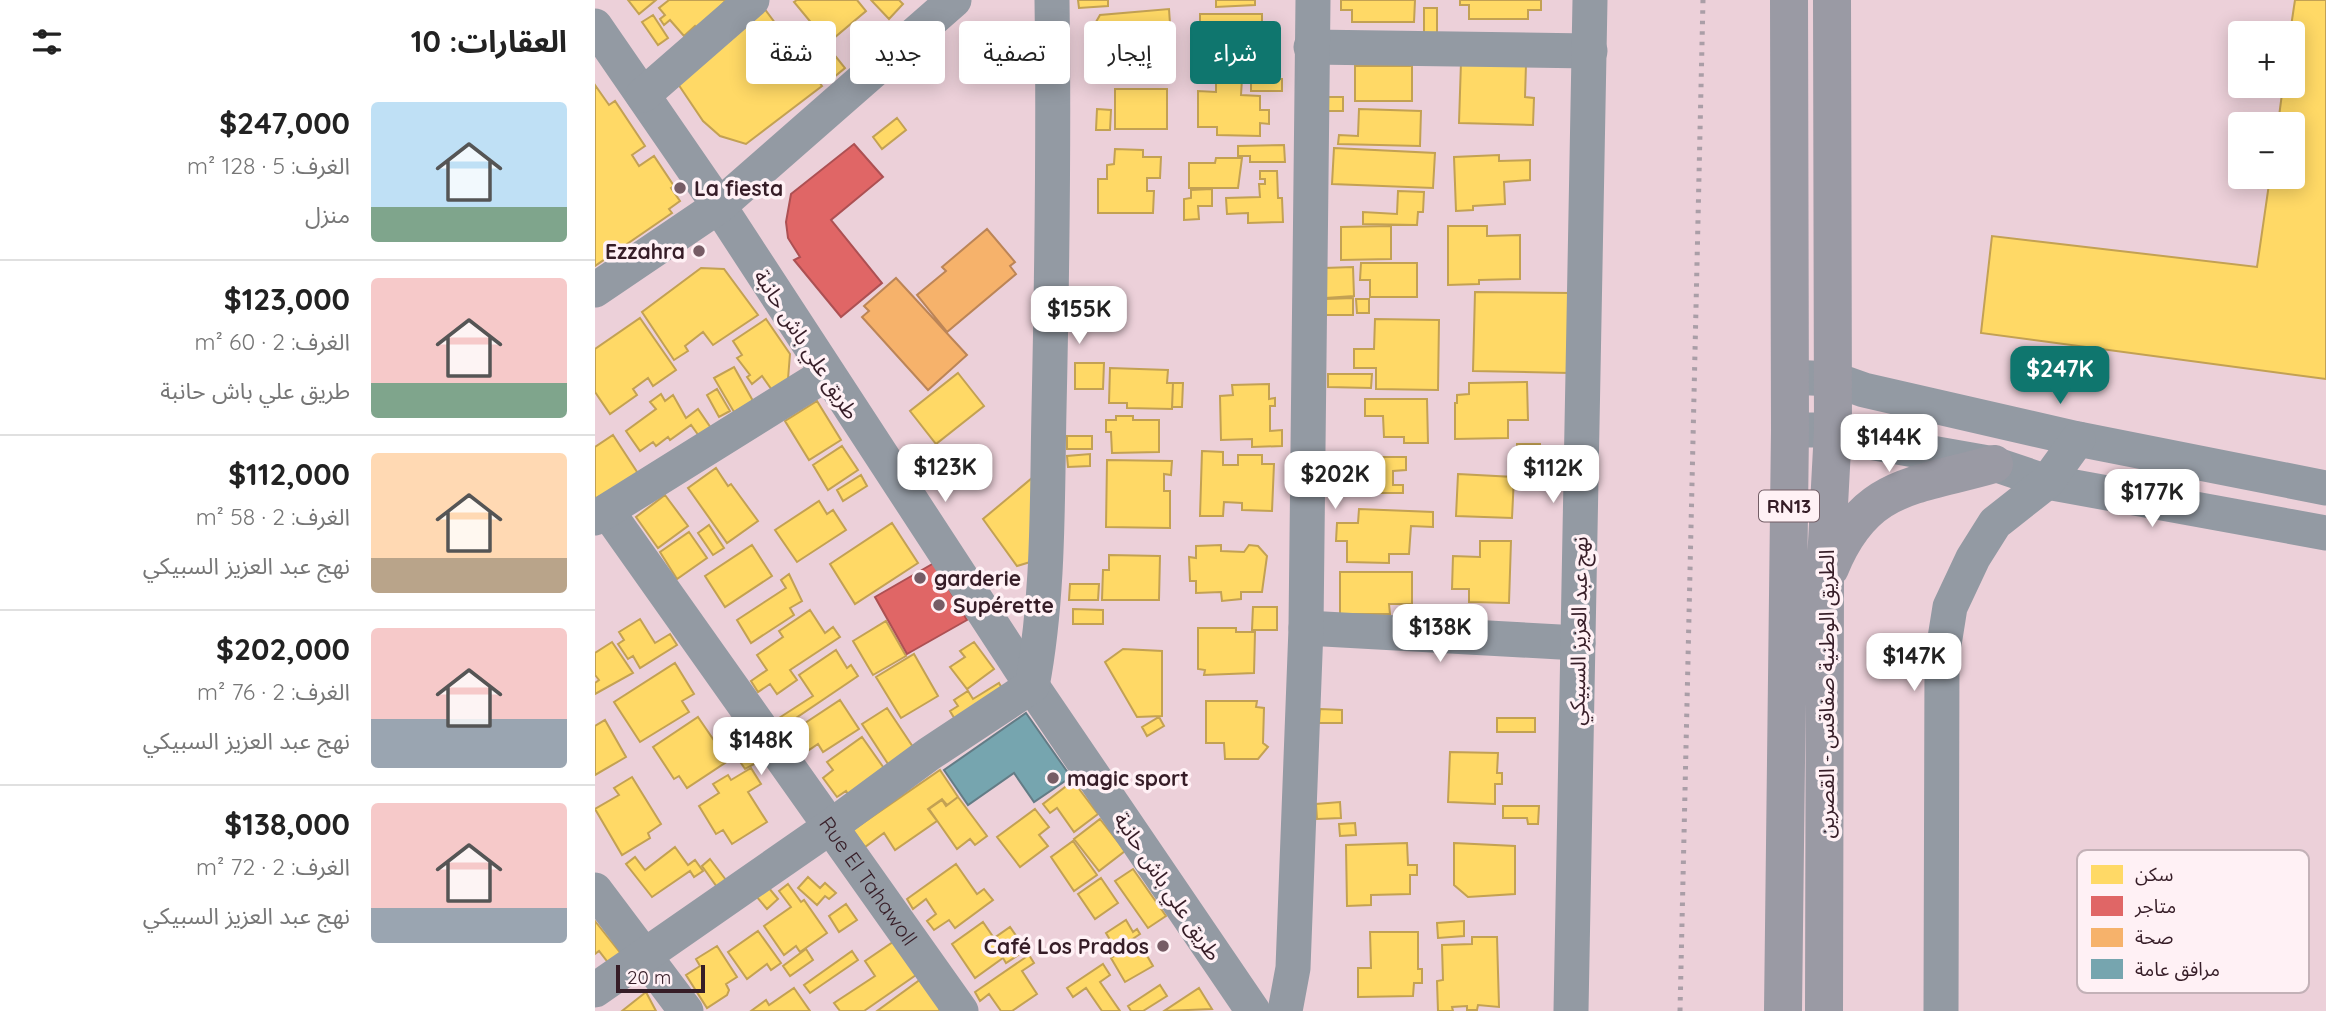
<!DOCTYPE html>
<html lang="ar">
<meta charset="utf-8">
<style>
body{margin:0;font-family:Quicksand,"Noto Sans Arabic",sans-serif;background:#f6f6f6;color:#222;direction:rtl;height:100vh;display:flex;flex-direction:column;font-size:26px;white-space:nowrap}
*{box-sizing:border-box;margin:0}
p{font-size:23px;color:#767676}
.icon{flex:none;width:38px;height:38px;fill:none;stroke:currentColor;stroke-width:2;stroke-linecap:round;stroke-linejoin:round}
.map{position:relative;flex:1;overflow:hidden;direction:ltr}
.side{display:flex;flex-direction:column;background:#fff;width:595px}
.side>*{flex:none}
.banner{position:absolute;left:21px;top:21px;width:665px;height:63px;direction:rtl;display:flex;gap:14px}
.tools{position:absolute;left:1633px;top:21px;display:grid;gap:14px}
.tools a{display:grid;place-items:center;width:77px;height:77px;border-radius:7px;background:#fff;box-shadow:0 4px 18px #0003;font-size:35px}
.scale{position:absolute;left:21px;bottom:18px;width:89px;box-sizing:border-box;padding-left:7px;border:4px solid #361d27;border-top:0;font-size:19px;line-height:24px;white-space:nowrap;color:#361d27;-webkit-text-stroke:5px #fff1f5;paint-order:stroke}
.price{position:absolute;translate:-50% -60px;padding:0 16px;border-radius:14px;background:#fff;color:#222;font-size:23px;line-height:46px;filter:drop-shadow(0 2px 4px #0008)}
.price::after{content:'';position:absolute;left:50%;top:42px;width:21px;height:16px;margin-left:-10px;background:inherit;clip-path:polygon(0 0,100% 0,50% 100%)}
.price.selected{background:#0f766e;color:#fff}
ul{padding:0;list-style:none}
li{display:flex;align-items:center;gap:21px;height:175px;padding:0 28px}
li+li{border-top:2px solid #e0e0e0}
li span{display:grid;place-items:center;flex:none;width:196px;height:140px;border-radius:7px;color:#555}
li>.icon{margin-inline-start:auto}
span .icon{width:84px;height:84px;fill:#fffc;stroke-width:1}
li b{font-size:30px}
h2{display:flex;justify-content:space-between;align-items:center;height:84px;padding:0 28px;font-size:30px}
.pill{padding:0 24px;border-radius:7px;background:#fff;box-shadow:0 4px 18px #0003;font-size:24px;line-height:63px}
.pill.selected{background:#0f766e;color:#fff}
main{display:flex;flex:1;min-height:0}
.map>svg:first-child{display:block}
</style>
<main>
<div class="map">
<svg width="1731" height="1011" viewBox="0 0 1731 1011">
<rect width="100%" height="100%" fill="#ecd0d9"/>
<path fill="#ffd966" stroke="#c3a153" stroke-width="2" d="M33,0H61L44,14Z
M74,0H131L104,31L100,26L89,36L75,20L69,25L65,19L70,15L64,8Z
M163,0L227,86L151,144L125,136L108,121L77,75Z
M202,0H262L271,11L233,43L199,2Z
M276,0H304L308,4L294,19Z
M483,0H513V6L484,8Z
M621,0H660V5L621,7Z
M746,0H820L819,22H757V10H746Z
M865,0H946V10H933V19H874V5H865Z
M1700,0H1731V379L1386,333L1397,236L1662,267L1675,177H1698V124H1683L1688,86H1698L1695,33Z
M829,8H842V33H829Z
M574,9L577,53L512,57L511,48H502L497,29L505,15Z
M605,14H667V60H605Z
M58,15L73,38L63,45L47,22Z
M233,47L250,68L233,82L216,61Z
M866,62L931,64L930,97L939,98L938,125L864,123Z
M760,66H817V101H760Z
M621,79H647L646,95L665,96V110H674V124L665,123V136L622,135V127H603V91L621,92Z
M656,79H687V91H656Z
M0,85L14,105L20,101L50,146L37,155L44,166L59,156L79,186L76,188L85,201L74,209L77,213L0,266Z
M520,89H572V129H520Z
M727,97H748V111H727Z
M502,109L516,110L515,130H501Z
M764,109L826,111L825,146L743,144L744,135L763,136Z
M302,118L311,130L287,149L278,137Z
M689,145L690,162H655V156H643V146Z
M739,148L840,153L838,188L737,184Z
M520,149L548,150V157H566L565,178H552V191H559L558,213H503V179H512V165L519,164Z
M904,155V161L935,160V180L909,182L910,204L878,206V210L861,211L859,157Z
M621,158H647L643,188H594V163H620Z
M665,171H682L683,198H687L688,222L653,223V213L632,214L631,198L665,197L664,184H670V179H665Z
M617,189V206H603L604,219L589,220V199L596,198V190Z
M803,191L829,192L828,212H823L822,225L768,224V212L802,214Z
M796,226V259L746,260V227Z
M853,226H892V236L925,235V279L884,280V284L853,285Z
M766,263H822V297H775V280H765Z
M758,267L759,296L730,298L729,268Z
M106,268L129,269L163,315L118,345L108,332L90,346L93,351L79,360L47,312Z
M880,292L976,293L974,373L878,371Z
M758,298V315H731V299Z
M761,299H774V313H762Z
M45,318L81,370L58,386L53,378L38,389L42,395L15,414L0,392V349Z
M171,319L195,354L193,379L177,390L167,376L157,384L152,377L155,375L142,358L147,355L138,341Z
M780,319L844,320L843,390L781,389V368H759V349H779Z
M480,363H509L508,389H480Z
M139,367L158,401L139,412L119,378Z
M515,368L573,370L572,383H578L577,409L532,408V403H514Z
M363,373L389,406L341,444L315,411Z
M733,374H777L776,388L733,387Z
M932,382L933,420H913V438L860,439V403H862V395L874,394V383Z
M578,383H588L587,407H577Z
M674,384V399L680,398V406H675V431L687,430V446L657,447V439L626,440L625,396L638,395L637,385Z
M122,389L135,411L124,417L112,395Z
M66,394L70,401L78,395L91,418L103,409L116,428L104,436L96,425L75,440L73,437L61,446L58,442L45,451L31,431L61,409L55,402Z
M770,399H832L833,443H809V437H789L788,416H770Z
M222,401L246,440L214,460L190,421Z
M521,416H538V420H564V452L517,453L516,432H511V420H521Z
M18,435L46,478L0,508V447Z
M472,436H497V449H472Z
M922,444H945L946,474H922Z
M247,446L263,470L233,490L218,465Z
M607,451L628,452V465H643V455H667V464H679L677,511L647,510V503L629,502L628,516H605Z
M495,454V466L473,467L472,456Z
M765,457H811V470L798,471V485H808V493H766Z
M512,460L577,461L576,475L569,474V491H575V528L511,527Z
M121,468L133,486L136,484L163,521L132,543L93,488Z
M443,473L442,560L422,566L388,519Z
M863,474L919,477L917,518L861,516Z
M266,475L272,486L248,501L242,490Z
M70,495L93,526L63,548L41,517Z
M224,501L232,514L238,510L251,530L202,562L180,530Z
M764,509L838,512V527L816,526L814,554H794V563L752,562V541H741L742,523H763Z
M297,523L323,563L260,604L235,564Z
M114,525L129,548L118,555L103,533Z
M94,532L112,558L82,579L65,552Z
M885,541H916L914,603L874,602V589H857L858,556L885,557Z
M157,545L177,576L130,607L110,576Z
M626,545V551L649,552L654,545L663,546L672,556L667,592H646V599L627,601L626,592L601,593V581H595L594,557L601,558V546Z
M514,555L565,556L564,600H507L508,570H514Z
M745,572H817V604H794L795,614H745Z
M194,574L207,601L195,608L199,615L156,643L142,620L191,588L186,580Z
M475,584H504L503,600H474Z
M658,607H682V630H657Z
M478,609L508,610V624H478Z
M215,610L230,633L238,627L245,637L195,670L202,680L182,694L175,684L163,692L156,681L172,670L162,655L188,637L184,631Z
M45,619L60,643L75,634L82,645L45,668L38,656L33,659L23,644L29,640L24,632Z
M291,621L311,656L278,675L258,641Z
M603,628H641V632H660L659,673L609,675L610,670L603,669Z
M17,642L38,673L0,694V683L4,680L0,675V653Z
M379,642L399,669L372,689L355,667L370,657L365,651Z
M528,649L567,651V716L542,717L510,662Z
M241,650L252,668L256,665L263,676L189,726L184,718L218,696L204,675Z
M319,654L343,696L306,718L281,677Z
M80,663L99,694L87,701L94,712L45,742L19,702Z
M404,683L408,690L361,721L355,711L363,706L359,700L373,691L378,699Z
M245,700L264,729L228,752L223,744L214,750L201,729Z
M611,701H662L661,707L669,708L668,743L673,747L663,759H630L629,743H611Z
M292,708L320,750L295,767L267,724Z
M725,709L747,710V723H724Z
M103,717L133,761L92,788L84,776L79,779L58,747Z
M564,717L569,726L552,736L547,727Z
M902,718H940V732H902Z
M10,720L31,757L0,775V726Z
M136,727L153,751L146,756L129,732Z
M267,737L291,771L255,797L251,791L242,797L228,778L238,770L232,762Z
M855,752L903,753L902,773H907V784H900V804L853,802Z
M158,755L163,762L150,769L146,763Z
M156,768L166,784L153,792L172,822L137,844L128,830L121,834L104,806L124,793L118,784L133,775L136,780Z
M345,770L363,797L352,805L347,799L333,809L342,821L300,850L289,833L270,847L258,830Z
M37,777L66,824L53,833L55,838L27,855L0,809L24,795L19,788Z
M478,781L503,814L479,832L462,808L455,813L448,804Z
M363,797L392,836L380,845L375,839L362,849L334,809L347,800L351,806Z
M745,802L746,818L722,819L721,804Z
M908,806H944L943,824H933L932,818H908Z
M440,809L454,827L444,835L453,846L425,867L402,837Z
M505,819L530,851L504,871L479,839Z
M760,823L761,835L745,836L744,824Z
M478,841L502,875L479,891L456,857Z
M812,843L813,865H822V875H815V894L776,895V905L752,906L751,845Z
M859,843L920,846V894L873,897L859,885Z
M80,847L93,865L100,860L108,871L99,877L95,871L57,897L31,864L40,857L50,870Z
M115,859L131,880L122,887L107,866Z
M361,864L382,894L389,889L398,900L360,928L354,920L339,930L332,921L341,914L331,899L318,909L312,899Z
M538,869L571,916L553,928L520,881Z
M213,877L225,888L230,883L241,893L234,899L230,896L222,905L203,888Z
M506,878L523,903L500,919L483,894Z
M193,884L206,902L209,900L232,933L205,952L201,946L189,955L169,926L196,907L184,891Z
M173,887L183,899L172,909L161,896Z
M251,904L262,920L244,932L234,916Z
M531,920L538,932L542,929L545,934L521,950L511,933Z
M0,921L27,955L15,965L4,951L0,954Z
M869,921V936L843,938L842,923Z
M388,922L399,938L415,927L431,950L411,963L408,958L380,978L357,944Z
M163,931L186,963L176,970L172,964L152,979L133,952Z
M775,932H823V969H827V983H819L818,996L763,997V968H776Z
M877,937H902L904,1007L883,1005L882,1010H872V1006L857,1007L858,1011H843L842,981L848,980L847,945L877,944Z
M298,942L321,975L269,1011H245L239,1003L280,976L270,961Z
M544,942L558,966L530,982L516,958Z
M122,946L142,977L131,984L134,990L132,995L112,1008L91,975L105,966L101,959Z
M211,949L218,960L195,976L188,966Z
M257,951L263,960L215,993L209,985Z
M434,955L439,963L427,971L442,994L417,1011H406L394,994L385,1001L380,992Z
M508,964L515,975L505,982L525,1011H507L491,988L478,997L472,988Z
M326,979L347,1008L343,1011H282Z
M565,985L572,996L548,1011H536L533,1006Z
M199,988L215,1011H156L171,1000L174,1005Z
M604,988L617,1009L569,1011Z
M51,992L61,1011H27Z"/>
<path fill="#e06666" stroke="#ad5053" stroke-width="2" d="M259,144L288,177L236,220L287,283L246,317L199,260L205,257L193,238L191,222L196,194Z
M339,563L372,620L312,654L280,597Z"/>
<path fill="#f6b26b" stroke="#bc8557" stroke-width="2" d="M392,229L420,262L415,266L421,274L352,332L322,295L351,271L347,267Z
M301,278L372,355L333,390L267,317L274,311L269,306Z"/>
<path fill="#76a5af" stroke="#637c86" stroke-width="2" d="M431,713L476,777L439,802L419,773L373,805L349,770Z"/>
<g fill="none" stroke-linecap="round" stroke-linejoin="round">
<g stroke="#939aa3" stroke-width="35">
<path d="M0,26L124,206L437,686L658,1011"/>
<path d="M716,47L995,51"/>
<path d="M48,95L157,0"/>
<path d="M0,290L124,206L359,0"/>
<path d="M1194,377L1238,379L1269,390L1483,439L1731,488"/>
<path d="M1195,430H1238L1274,442L1399,464L1452,482L1731,533"/>
<path id="s1" d="M12,511L366,1011"/>
<path d="M0,518L231,374"/>
<path d="M711,628L983,643"/>
<path d="M0,890L91,1011"/>
<path d="M0,990L235,827L334,754L437,686C454,596 452,502 454,410C457,273 459,137 457,0"/>
<path d="M690,1011L698,968L711,628L718,0"/>
<path d="M976,1011L995,0"/>
<path d="M1346,1011L1347,657L1355,607L1378,558L1400,523L1452,482L1483,439"/>
</g>
<path stroke="#9a9aa4" stroke-width="38" d="M1235,568C1270,482 1320,487 1399,464
M1188,1011L1195,430L1194,0
M1229,1011L1230,580L1238,430L1237,0"/>
<path stroke="#aa9ea7" stroke-width="5" stroke-dasharray="3.5 7" stroke-linecap="butt" d="M1085,1011L1108,0"/>
</g>
<g fill="#765c65" stroke="#fff1f5" stroke-width="2.5">
<circle cx="85" cy="188" r="7"/>
<circle cx="104" cy="251" r="7"/>
<circle cx="325" cy="578" r="7"/>
<circle cx="344" cy="605" r="7"/>
<circle cx="458" cy="778" r="7"/>
<circle cx="568" cy="946" r="7"/>
</g>
<g text-anchor="middle" dominant-baseline="central" stroke-width="7" stroke-linejoin="round" paint-order="stroke">
<rect fill="#fff1f5" stroke="#725d65" stroke-width="2" x="1164" y="490.5" width="60" height="31" rx="5"/>
<g font-size="19" font-weight="bold" fill="#361d27">
<text x="1194" y="506">RN13</text>
</g>
<g font-size="21" font-weight="bold" fill="#361d27" stroke="#fff1f5" text-anchor="start">
<text x="99" y="188">La fiesta</text>
<text x="90" y="251" text-anchor="end">Ezzahra</text>
<text x="339" y="578">garderie</text>
<text x="358" y="605">Supérette</text>
<text x="472" y="778">magic sport</text>
<text x="554" y="946" text-anchor="end">Café Los Prados</text>
</g>
<g font-size="21" fill="#361d27" stroke="#fff1f5">
<text transform="translate(212 344) rotate(57)">طريق علي باش حانبة</text>
<text transform="translate(983 631) rotate(-89)">نهج عبد العزيز السبيكي</text>
<text transform="translate(1231 694) rotate(-90)">الطريق الوطنية صفاقس - القصرين</text>
<text stroke="none"><textPath href="#s1" startOffset="453">Rue El Tahawoll</textPath></text>
<text transform="translate(573 886) rotate(56)">طريق علي باش حانبة</text>
</g>
</g>
<rect x="1482" y="850" width="232" height="143" rx="10" fill="#fff1f5" stroke="#c3b1b7" stroke-width="2"/>
<rect x="1496" y="865" width="32" height="19" fill="#ffd966"/>
<rect x="1496" y="896" width="32" height="20" fill="#e06666"/>
<rect x="1496" y="928" width="32" height="19" fill="#f6b26b"/>
<rect x="1496" y="959" width="32" height="20" fill="#76a5af"/>
<g font-size="19" fill="#361d27">
<text x="1540" y="881">سكن</text>
<text x="1540" y="913">متاجر</text>
<text x="1540" y="944">صحة</text>
<text x="1540" y="976">مرافق عامة</text>
</g>
</svg>
<div class="tools">
<a>+</a>
<a>−</a>
</div>
<div class="scale">20 m</div>
<b class="price" style="left:484px;top:346px">$155K</b>
<b class="price selected" style="left:1465px;top:406px">$247K</b>
<b class="price" style="left:1294px;top:474px">$144K</b>
<b class="price" style="left:350px;top:504px">$123K</b>
<b class="price" style="left:958px;top:505px">$112K</b>
<b class="price" style="left:740px;top:511px">$202K</b>
<b class="price" style="left:1557px;top:529px">$177K</b>
<b class="price" style="left:845px;top:664px">$138K</b>
<b class="price" style="left:1319px;top:693px">$147K</b>
<b class="price" style="left:166px;top:777px">$148K</b>
<div class="banner">
<a class="pill selected">شراء</a>
<a class="pill">إيجار</a>
<a class="pill">تصفية</a>
<a class="pill">جديد</a>
<a class="pill">شقة</a>
</div>
</div>
<section class="side">
<h2>العقارات: 10<svg class="icon" aria-label="filters" viewBox="0 0 24 24"><path d="M4 7h16M4 17h16"/><circle cx="9" cy="7" r="2"/><circle cx="15" cy="17" r="2"/></svg></h2>
<ul>
<li><span style="background:linear-gradient(#bfe0f5 75%,#7fa58c 0)"><svg class="icon" aria-label="home" viewBox="0 0 24 24"><path d="M3 11l9-7 9 7M6 9v11h12V9"/></svg></span><div><b>$247,000</b><p>الغرف: 5 · 128 m²</p><p>منزل</p></div></li>
<li><span style="background:linear-gradient(#f6c9c9 75%,#7fa58c 0)"><svg class="icon" aria-label="home" viewBox="0 0 24 24"><path d="M3 11l9-7 9 7M6 9v11h12V9"/></svg></span><div><b>$123,000</b><p>الغرف: 2 · 60 m²</p><p>طريق علي باش حانبة</p></div></li>
<li><span style="background:linear-gradient(#ffd9b3 75%,#b9a48a 0)"><svg class="icon" aria-label="home" viewBox="0 0 24 24"><path d="M3 11l9-7 9 7M6 9v11h12V9"/></svg></span><div><b>$112,000</b><p>الغرف: 2 · 58 m²</p><p>نهج عبد العزيز السبيكي</p></div></li>
<li><span style="background:linear-gradient(#f6c9c9 65%,#9aa5b1 0)"><svg class="icon" aria-label="home" viewBox="0 0 24 24"><path d="M3 11l9-7 9 7M6 9v11h12V9"/></svg></span><div><b>$202,000</b><p>الغرف: 2 · 76 m²</p><p>نهج عبد العزيز السبيكي</p></div></li>
<li><span style="background:linear-gradient(#f6c9c9 75%,#9aa5b1 0)"><svg class="icon" aria-label="home" viewBox="0 0 24 24"><path d="M3 11l9-7 9 7M6 9v11h12V9"/></svg></span><div><b>$138,000</b><p>الغرف: 2 · 72 m²</p><p>نهج عبد العزيز السبيكي</p></div></li>
</ul>
</section>
</main>
